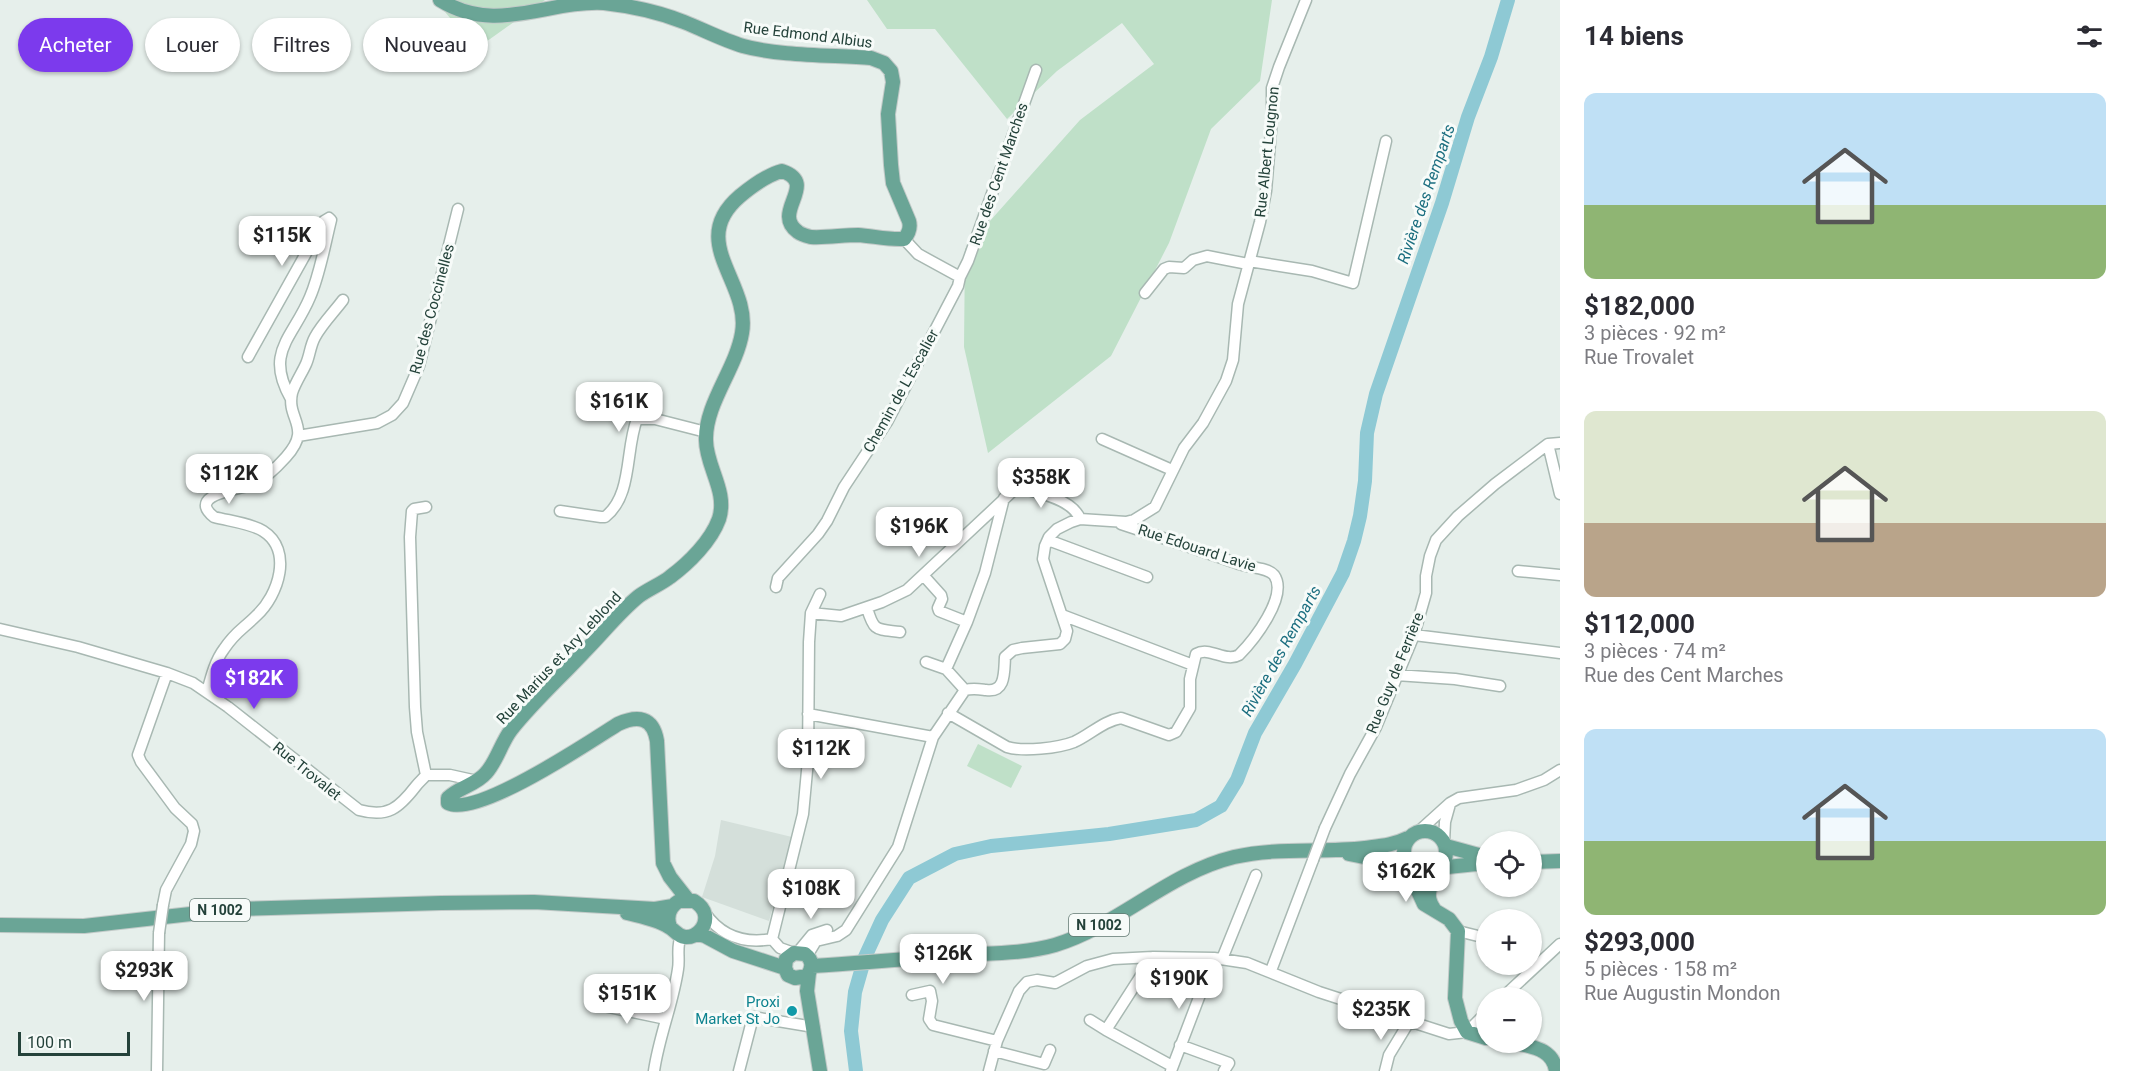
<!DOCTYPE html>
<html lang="fr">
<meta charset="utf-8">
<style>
body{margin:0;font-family:Roboto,sans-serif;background:#f2f2f3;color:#2b2b33;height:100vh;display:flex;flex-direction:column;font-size:22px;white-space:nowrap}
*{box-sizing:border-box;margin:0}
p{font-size:20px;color:#7c7c81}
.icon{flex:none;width:33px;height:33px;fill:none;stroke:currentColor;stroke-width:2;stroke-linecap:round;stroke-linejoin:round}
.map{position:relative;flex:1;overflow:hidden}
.details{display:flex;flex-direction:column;background:#fff;width:570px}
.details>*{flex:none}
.banner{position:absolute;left:18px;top:18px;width:570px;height:54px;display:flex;gap:12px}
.buttons{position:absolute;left:1476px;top:831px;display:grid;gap:12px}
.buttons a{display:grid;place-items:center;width:66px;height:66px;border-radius:50%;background:#fff;box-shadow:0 2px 4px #0004;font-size:30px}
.scale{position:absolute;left:18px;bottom:15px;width:112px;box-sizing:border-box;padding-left:6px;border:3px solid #24423a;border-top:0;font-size:16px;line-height:21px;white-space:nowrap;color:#24423a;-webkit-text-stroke:4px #f7fbf9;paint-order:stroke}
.price{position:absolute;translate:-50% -51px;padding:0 14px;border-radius:12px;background:#fff;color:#222;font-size:20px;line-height:39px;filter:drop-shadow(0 2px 3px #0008)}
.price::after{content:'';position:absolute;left:50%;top:36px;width:18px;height:14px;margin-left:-9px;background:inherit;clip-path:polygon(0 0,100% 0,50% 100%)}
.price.selected{background:#7c3aed;color:#fff}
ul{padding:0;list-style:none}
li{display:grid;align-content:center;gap:12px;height:318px;padding:0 24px}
li span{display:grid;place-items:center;height:186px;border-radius:12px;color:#555}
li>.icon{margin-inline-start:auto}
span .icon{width:108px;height:108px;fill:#fffc;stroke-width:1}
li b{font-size:26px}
h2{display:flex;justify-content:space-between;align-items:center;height:72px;padding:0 24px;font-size:26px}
.chip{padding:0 21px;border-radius:27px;background:#fff;box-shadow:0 2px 4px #0004;font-size:21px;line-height:54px}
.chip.selected{background:#7c3aed;color:#fff}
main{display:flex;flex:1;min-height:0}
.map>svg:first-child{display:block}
</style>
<main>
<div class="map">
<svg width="1560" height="1071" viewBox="0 0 1560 1071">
<rect width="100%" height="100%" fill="#e6efeb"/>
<path fill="#d4dfda" d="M721,820L792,837L769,921L702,897L715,856Z"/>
<path fill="#bfe0c8" d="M435,0H545L476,49Z
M867,0H1272L1260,81L1211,129L1169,243L1111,356L988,453L964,347L965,249L1080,120L1154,64L1122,23L1057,71L1007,119L935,29H887Z
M978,744L1022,766L1011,788L967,766Z"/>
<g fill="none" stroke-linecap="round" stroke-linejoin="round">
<path stroke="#8ec9d4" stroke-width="14" d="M856,1071L851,1031L855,992L865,957L882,920L909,878L955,854L991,846L1109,834L1196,820L1221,806L1237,780L1255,733L1295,664L1343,573L1354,541L1360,516L1365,481L1367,433L1376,394L1442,203L1468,117L1491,57L1508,0"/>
<g stroke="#a8b8b2" stroke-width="13">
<path id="minor" d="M1249,261L1312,271L1353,283L1386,141
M960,277L968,261L1036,70
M1145,293L1164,269L1169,267L1184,268L1193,260L1207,256L1248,264
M248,357L324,221L329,218L331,220C325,244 320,274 310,297C293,338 264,352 291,399
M298,436L377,423L392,415L403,403L419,366L458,209
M1102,439L1172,470
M1548,444L1560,494
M560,511L601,517H605C633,495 625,450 637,419H655L706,432
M1048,540L1147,577
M1518,571L1560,575
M923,575L941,595L942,599L938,608L939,611L967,622L985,573L1004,498
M776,587L778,578L818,534L827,521L844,487L887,422L958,286L960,277L918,254L904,239
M867,608C874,632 876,629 900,632
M811,613L841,616L882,602L907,590L1016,488C1034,491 1073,499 1080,519
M1062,615L1193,665
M0,629L78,647L167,673L193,683L228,707L359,810C388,818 399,808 416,786C419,782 423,779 426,775H450L477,781
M1414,635L1560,653
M926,662L946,669L965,690
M946,669L967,622
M1396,675L1455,679L1500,686
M207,692C211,677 215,661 224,649C235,632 243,629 256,616C279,595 293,550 263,531C250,523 229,521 214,517C185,494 242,489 254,484C266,478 277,467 286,457C313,427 286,420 292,393C295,383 302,373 306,364C310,355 310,346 315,337C322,324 334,312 343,300
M948,713L1007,747C1023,752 1059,748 1074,742C1090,735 1103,721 1121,718L1169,735L1176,732L1190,708V679L1196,654C1210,646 1225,663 1239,655C1253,641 1289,596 1274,575C1267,567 1249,568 1239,564C1200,551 1161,537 1121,524
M808,714L933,737
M426,775L417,732L415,707L410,537L412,511L414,509L426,507
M1325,828L1350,774L1376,727L1414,635L1426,593V576L1430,556L1436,540L1458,516L1495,484L1548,444L1560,443
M1419,831L1450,803L1459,798L1516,790L1544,780L1560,770
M1444,842L1445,822L1450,804
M163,905L166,890L191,844L194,831L192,824L175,808L141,762L138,755L167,673
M705,913C721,936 744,944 772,939
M1458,931L1486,938
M772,939L803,814L808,760L809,642L811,613L820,594
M772,939L780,948L794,953
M798,952L812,935L827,930
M807,956L816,941L837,936L846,930L898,847L933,737L965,690C973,688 978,689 986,690C1006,693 1004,672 1005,657L1013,650L1022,648L1060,644L1065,639L1067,631L1043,559L1045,546L1049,537L1057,529L1071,522L1080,519L1126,522L1134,520L1155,507L1184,448L1203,423L1226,381L1233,360L1238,304L1260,222L1266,191L1272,118V88L1279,67L1306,0
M1153,957L1106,1030L1172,1066
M1222,959L1256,875
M1269,971L1272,968L1313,860
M912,995L930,991L932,1001L929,1019L933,1025L997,1041
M1502,998L1560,944
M594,1004L666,1019
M1090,1020L1106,1030
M1180,1045L1229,1063L1224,1071
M994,1051L1044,1064L1050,1050
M157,1071L159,933
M654,1071C659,1036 673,1004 678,969C680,958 676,947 681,936
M739,1071L753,1017L814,1027
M989,1071L997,1041L1019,991L1027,982L1037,980L1055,983L1087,966L1113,959L1153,957L1214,958L1247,963L1319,992L1449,1034L1467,1032L1486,1013
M1171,1071L1214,958
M1385,1071L1389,1055L1409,1022"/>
</g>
<g stroke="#c2cac8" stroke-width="16">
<path id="major" d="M440,0C496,35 547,0 604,3C631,6 659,12 684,22C704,30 723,40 743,46C779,56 832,55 871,58L884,63L891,71L893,82L888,114L891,165L893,183L909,221C911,228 909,233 904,239C888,240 873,236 858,235C843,235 826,238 811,237C807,236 802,235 798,232C770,212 820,184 782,171C767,175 752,186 740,196C686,242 751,282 742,333C736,369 705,404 706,440C706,467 728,491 719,519C711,541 689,563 670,577C661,584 649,589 639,596C619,612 603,633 585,651C561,677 533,702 511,730C501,743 497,761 486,773C476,785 459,787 448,798V803C477,818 591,741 618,724C638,715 653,717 657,741L663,863L670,877L688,900
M1404 852a21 21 0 1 1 42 0a21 21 0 1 1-42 0Z
M1446,846L1486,857
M1349,854L1409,866
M1532,862L1560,861
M1412,868L1418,891L1424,904L1449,919L1458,931L1455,998L1461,1021L1467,1032L1486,1038
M1438,868L1486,863
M1434,909C1423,893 1433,887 1435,870
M627,913C640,916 658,920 669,927C675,930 677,936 685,937C696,938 707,927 705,915C704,909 699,904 694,901H679C669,907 666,916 670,927
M0,925L84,926L235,909L441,903L534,902L655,909L673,906
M696,934L705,936L733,951L785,968L788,975L795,978L807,976C813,968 813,960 805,954L794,953L786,959L785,968
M812,966C860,963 908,959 956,955C989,953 1024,954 1055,945C1118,926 1168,873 1234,857C1277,847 1321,853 1365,848C1380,846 1394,845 1408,838
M809,973L807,991L820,1071
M1512,1042C1531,1047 1553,1048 1556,1071"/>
</g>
<use href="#minor" stroke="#fff" stroke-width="10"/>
<use href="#major" stroke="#6aa596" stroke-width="14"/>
<g stroke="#a8b8b2" stroke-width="13" stroke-linecap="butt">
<path id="minor-bridge" d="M1313,860L1325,828
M159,933L163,905"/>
</g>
<use href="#minor-bridge" stroke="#fff" stroke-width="10"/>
</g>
<circle fill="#0f9aa8" stroke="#f7fbf9" stroke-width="2" cx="792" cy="1011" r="6"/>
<g text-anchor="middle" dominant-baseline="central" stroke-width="6" stroke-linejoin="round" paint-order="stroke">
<g fill="#f7fbf9" stroke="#637a73" stroke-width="1.5">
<rect x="190" y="899" width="60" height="22" rx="4.5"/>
<rect x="1069" y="914" width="60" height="22" rx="4.5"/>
</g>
<g font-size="14" font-weight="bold" fill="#24423a">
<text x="220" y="910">N 1002</text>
<text x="1099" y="925">N 1002</text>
</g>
<g font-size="15" fill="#24423a" stroke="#f7fbf9">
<text transform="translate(808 35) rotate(7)">Rue Edmond Albius</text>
<text transform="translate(1267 152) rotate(-84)">Rue Albert Lougnon</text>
<text transform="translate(999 174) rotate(-71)">Rue des Cent Marches</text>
<text transform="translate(432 309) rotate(-75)">Rue des Coccinelles</text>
<text transform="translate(901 391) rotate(-61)">Chemin de L'Escalier</text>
<text transform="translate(1197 548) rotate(18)">Rue Edouard Lavie</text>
<text transform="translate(559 658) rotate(-47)">Rue Marius et Ary Leblond</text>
<text transform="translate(1395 673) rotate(-68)">Rue Guy de Ferrière</text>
<text transform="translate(307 771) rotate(39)">Rue Trovalet</text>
</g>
<g font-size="15" fill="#0d838f" stroke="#f7fbf9" text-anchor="end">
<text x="780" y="1002">Proxi<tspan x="780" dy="17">Market St Jo</tspan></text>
</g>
<g font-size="16" font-style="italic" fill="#1c6f80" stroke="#f7fbf9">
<text transform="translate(1426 194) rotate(-71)">Rivière des Remparts</text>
<text transform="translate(1281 651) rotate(-61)">Rivière des Remparts</text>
</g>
</g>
</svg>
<div class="buttons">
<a><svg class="icon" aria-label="locate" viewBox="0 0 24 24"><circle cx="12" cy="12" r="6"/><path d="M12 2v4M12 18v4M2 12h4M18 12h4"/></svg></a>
<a>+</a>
<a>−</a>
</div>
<div class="scale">100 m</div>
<b class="price" style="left:282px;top:267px">$115K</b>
<b class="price" style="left:619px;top:433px">$161K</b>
<b class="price" style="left:229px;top:505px">$112K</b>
<b class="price" style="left:1041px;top:509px">$358K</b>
<b class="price" style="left:919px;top:558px">$196K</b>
<b class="price selected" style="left:254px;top:710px">$182K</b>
<b class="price" style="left:821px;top:780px">$112K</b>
<b class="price" style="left:1406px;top:903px">$162K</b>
<b class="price" style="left:811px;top:920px">$108K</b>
<b class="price" style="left:943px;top:985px">$126K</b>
<b class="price" style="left:144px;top:1002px">$293K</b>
<b class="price" style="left:1179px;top:1010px">$190K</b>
<b class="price" style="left:627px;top:1025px">$151K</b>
<b class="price" style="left:1381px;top:1041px">$235K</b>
<div class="banner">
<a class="chip selected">Acheter</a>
<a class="chip">Louer</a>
<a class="chip">Filtres</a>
<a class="chip">Nouveau</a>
</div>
</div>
<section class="details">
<h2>14 biens<svg class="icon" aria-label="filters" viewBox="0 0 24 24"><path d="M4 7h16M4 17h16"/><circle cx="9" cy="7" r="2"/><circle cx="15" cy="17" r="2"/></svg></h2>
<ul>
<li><span style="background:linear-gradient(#bfe0f5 60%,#8fb573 0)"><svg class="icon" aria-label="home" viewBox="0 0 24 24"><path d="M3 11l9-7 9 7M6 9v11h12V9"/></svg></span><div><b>$182,000</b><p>3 pièces · 92 m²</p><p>Rue Trovalet</p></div></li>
<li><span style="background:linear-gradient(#dfe7d0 60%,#b9a48a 0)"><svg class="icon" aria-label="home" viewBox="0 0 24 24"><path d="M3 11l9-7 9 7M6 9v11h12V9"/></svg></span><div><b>$112,000</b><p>3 pièces · 74 m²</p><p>Rue des Cent Marches</p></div></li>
<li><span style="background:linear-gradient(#bfe0f5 60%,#8fb573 0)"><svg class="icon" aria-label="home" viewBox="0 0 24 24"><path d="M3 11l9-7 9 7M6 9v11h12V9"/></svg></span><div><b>$293,000</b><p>5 pièces · 158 m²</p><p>Rue Augustin Mondon</p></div></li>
</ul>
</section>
</main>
